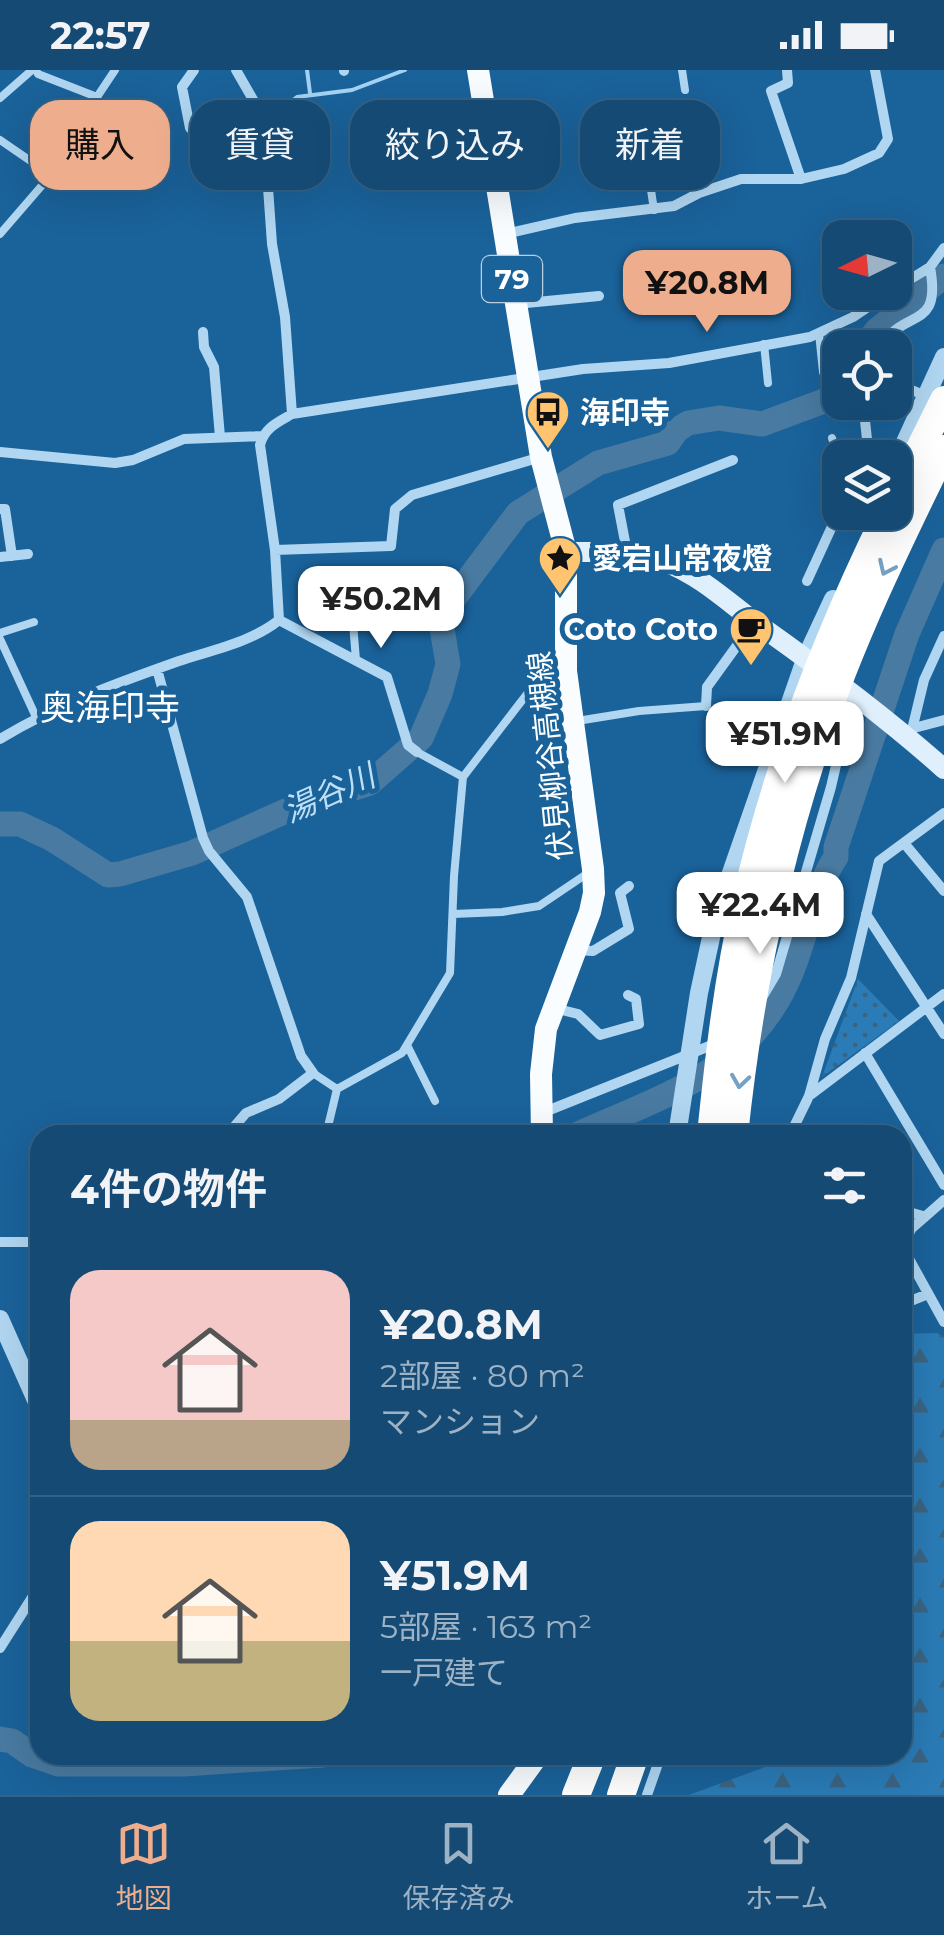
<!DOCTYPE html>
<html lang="ja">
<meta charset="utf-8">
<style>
body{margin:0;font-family:Montserrat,"Noto Sans JP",sans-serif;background:#1d5179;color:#f1f3f6;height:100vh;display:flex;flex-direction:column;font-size:38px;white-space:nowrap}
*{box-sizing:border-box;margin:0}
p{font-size:32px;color:#9db3c5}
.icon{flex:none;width:55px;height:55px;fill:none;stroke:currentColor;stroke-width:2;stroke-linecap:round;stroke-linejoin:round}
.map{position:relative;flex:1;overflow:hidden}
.sheet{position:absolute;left:30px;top:1055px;width:882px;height:640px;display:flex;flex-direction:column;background:#144a74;border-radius:30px;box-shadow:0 10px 40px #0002,0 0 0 2px #336286}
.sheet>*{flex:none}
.guide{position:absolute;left:30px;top:30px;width:885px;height:90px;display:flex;gap:20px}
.needle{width:65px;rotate:265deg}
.tools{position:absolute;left:822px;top:150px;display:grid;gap:20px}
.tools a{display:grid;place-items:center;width:90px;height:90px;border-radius:20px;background:#144a74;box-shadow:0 10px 40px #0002,0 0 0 2px #336286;font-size:50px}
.price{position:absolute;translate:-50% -85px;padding:0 22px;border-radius:20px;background:#fff;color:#222;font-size:32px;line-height:65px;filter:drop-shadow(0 2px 5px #0008)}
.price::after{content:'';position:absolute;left:50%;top:60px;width:30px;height:22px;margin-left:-15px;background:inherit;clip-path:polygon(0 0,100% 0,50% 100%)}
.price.selected{background:#eead8d;color:#111}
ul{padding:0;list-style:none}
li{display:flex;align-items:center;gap:30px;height:250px;padding:0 40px}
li+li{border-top:2px solid #336286}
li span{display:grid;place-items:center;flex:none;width:280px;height:200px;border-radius:30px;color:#555}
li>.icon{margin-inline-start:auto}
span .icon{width:120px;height:120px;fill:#fffc;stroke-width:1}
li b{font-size:42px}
h2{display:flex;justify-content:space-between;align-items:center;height:120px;padding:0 40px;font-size:42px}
.tag{padding:0 35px;border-radius:30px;background:#144a74;box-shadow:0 10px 40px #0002,0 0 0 2px #336286;font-size:35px;line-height:90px}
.tag.selected{background:#eead8d;color:#111}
.status{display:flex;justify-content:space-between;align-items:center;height:70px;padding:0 50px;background:#144a74;direction:ltr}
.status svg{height:28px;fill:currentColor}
.tabs{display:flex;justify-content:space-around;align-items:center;height:140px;border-top:2px solid #336286;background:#144a74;font-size:28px;color:#9db3c5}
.tabs a{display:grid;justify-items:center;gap:5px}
.tabs .selected{color:#eead8d}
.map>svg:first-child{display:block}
</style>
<div class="status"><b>22:57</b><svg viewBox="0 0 49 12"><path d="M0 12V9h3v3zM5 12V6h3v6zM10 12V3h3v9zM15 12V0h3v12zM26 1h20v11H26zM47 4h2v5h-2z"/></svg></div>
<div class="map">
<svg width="944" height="1725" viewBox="0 0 944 1725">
<defs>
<pattern id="forest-firs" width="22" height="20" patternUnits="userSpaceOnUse" patternTransform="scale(2.5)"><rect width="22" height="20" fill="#2a7bb6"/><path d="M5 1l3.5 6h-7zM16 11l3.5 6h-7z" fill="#3b6481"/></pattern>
<pattern id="park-dots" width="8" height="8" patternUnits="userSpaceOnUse" patternTransform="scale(2.5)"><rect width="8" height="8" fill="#2a7bb6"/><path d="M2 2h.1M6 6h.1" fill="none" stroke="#3b6481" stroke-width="1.8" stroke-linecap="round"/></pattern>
</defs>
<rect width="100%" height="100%" fill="#1a629a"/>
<path fill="url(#forest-firs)" d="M937,1263L944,1267V1725H689L776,1693L768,1685H902L903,1264Z"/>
<path fill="url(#park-dots)" d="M858,909L899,951L822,1007Z"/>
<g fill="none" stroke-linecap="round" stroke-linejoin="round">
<path stroke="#a3d2f3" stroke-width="4" d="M307,0L310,23
M272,46L297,27L352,20L405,0"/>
<path stroke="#497aa1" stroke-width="25" d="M863,278L877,260L944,206
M0,754H20L52,769L108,805L120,804L192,783L297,736L370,713L421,668L440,624L448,594L440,547L518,443L598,393L668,373L677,360L688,353L719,348L762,354L840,325
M576,1065C665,1025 751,1001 791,903C805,870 816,815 836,787V777L907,564L944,480
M0,1669L12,1671L32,1685L58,1694H184L323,1685"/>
<path stroke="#b0d6f1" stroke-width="8" d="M36,0L38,4L97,27
M682,0L685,20
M0,28L32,0
M683,64L694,126
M643,67L654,140
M0,70L51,105L98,49L97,27L115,0
M0,164L51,105
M870,167V168
M895,201L904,213
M819,263L823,302
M764,274L768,313
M832,368L840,394
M351,529L356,590
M0,563L34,552
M0,569L36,647
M577,651L639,641L706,636
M463,707L527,624L562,603
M453,844L502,842L539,836L588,803
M407,975L435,1031
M313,1003L337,1019L402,983L450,903L454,806L463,707L417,682
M326,1065L337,1019"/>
<path stroke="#b0d6f1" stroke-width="10" d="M236,0L263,47L272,174L285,247L292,344
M344,0V1
M787,0L788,13L771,21L801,109
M190,58L182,17L194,0
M505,164L575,148L674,136L699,123L741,109H801L844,99L879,83L888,69L875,0
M895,219L930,197L944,178
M516,234L599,226
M203,262L204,277L214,297L220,367
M880,278C904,236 942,263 930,197
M895,313L926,326
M863,332L869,388
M0,382L115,393L133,390L184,369L262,366
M0,439H5L12,486
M275,480L391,476L395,439L412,425L541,387
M627,482L618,435L733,390
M0,487L28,484
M807,511L840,439
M279,550L275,480L260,375C264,358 278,352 292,344L583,299L669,293L810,267L853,247L890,222
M279,550L387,607L408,675L417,682
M157,599L203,768L209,781L247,827L301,986L313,1003L279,1029L246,1043L227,1065
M706,636L707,617L754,552
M914,658L944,650
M910,668L924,610L944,566
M0,669C56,635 117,613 179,591C212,580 252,572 279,550
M904,773L944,821
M866,844L944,964
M575,880L593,881L629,859L620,823L629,816
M763,926L776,904L831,717L852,626
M554,938L578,944L600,965L639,954L636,929L628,925
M865,983L944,1115
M809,1026L944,924
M542,1043L717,973
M791,1060L811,1065
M790,1065L809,1026L825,969L851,908L879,791L944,743
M944,1130L911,1159L903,1178L944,1252
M902,1140L923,1146
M0,1172H40
M902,1231L908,1232L928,1224
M0,1578L40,1515
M647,1725L661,1685"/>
<path stroke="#b0d6f1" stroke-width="18" d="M895,394L944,287
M677,1065L699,923L715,849L806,587L833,529
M0,1249L40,1339"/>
<path stroke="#dfeffc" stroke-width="20" d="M566,482C600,482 632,480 665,492C699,505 726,530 755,552C820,598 885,646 944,699"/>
<path stroke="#fafdff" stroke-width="22" d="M478,0L541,387L566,482V601L593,799L594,823L590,842L546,959L541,1004L542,1065
M509,1725L538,1685"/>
<path stroke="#fff" stroke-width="28" d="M895,429L944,330
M576,1725L592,1685
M621,1725L635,1685"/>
<path stroke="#fff" stroke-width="28" d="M711,1065C719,987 728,907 746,830C777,695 827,566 888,442
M734,1065C748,931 774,800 817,672C850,571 897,475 944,379"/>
</g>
<defs><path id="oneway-chevron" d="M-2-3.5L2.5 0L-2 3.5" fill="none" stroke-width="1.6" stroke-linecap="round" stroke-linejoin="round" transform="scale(2.5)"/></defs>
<g stroke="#76a1c2">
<use href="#oneway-chevron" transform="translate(886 498) rotate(115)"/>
<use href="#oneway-chevron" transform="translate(740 1011) rotate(98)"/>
</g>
<defs>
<g id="bus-pin" transform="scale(2.25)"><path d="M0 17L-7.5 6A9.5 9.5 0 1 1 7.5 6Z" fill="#ffc470" stroke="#1a629a"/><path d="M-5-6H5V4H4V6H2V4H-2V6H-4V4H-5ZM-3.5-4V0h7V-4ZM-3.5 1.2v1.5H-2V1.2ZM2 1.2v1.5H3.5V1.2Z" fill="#111"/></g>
<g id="sight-pin" transform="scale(2.25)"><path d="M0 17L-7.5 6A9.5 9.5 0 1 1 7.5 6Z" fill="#ffc470" stroke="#1a629a"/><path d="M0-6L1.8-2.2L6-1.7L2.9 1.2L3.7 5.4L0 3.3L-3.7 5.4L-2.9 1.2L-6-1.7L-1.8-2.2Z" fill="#111"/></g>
<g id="cafe-pin" transform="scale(2.25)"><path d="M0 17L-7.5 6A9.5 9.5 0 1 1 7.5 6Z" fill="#ffc470" stroke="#1a629a"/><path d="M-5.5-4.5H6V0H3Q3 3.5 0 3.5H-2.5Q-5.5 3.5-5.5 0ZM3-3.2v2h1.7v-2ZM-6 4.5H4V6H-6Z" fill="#111"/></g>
</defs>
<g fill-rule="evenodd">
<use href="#bus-pin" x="548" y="342"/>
<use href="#sight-pin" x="560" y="488"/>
<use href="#cafe-pin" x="751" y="559"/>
</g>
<g text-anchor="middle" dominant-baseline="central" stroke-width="10" stroke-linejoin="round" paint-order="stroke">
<rect fill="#1a629a" stroke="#bad0e1" stroke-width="2.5" x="482" y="186" width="60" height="46" rx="8"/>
<g font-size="28" font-weight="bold" fill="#fff">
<text x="512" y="209">79</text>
</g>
<g font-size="30" font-weight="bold" fill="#fff" stroke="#1a629a" text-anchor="start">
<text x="580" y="342">海印寺</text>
<text x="592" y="488">愛宕山常夜燈</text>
<text x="718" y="559" text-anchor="end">Coto Coto</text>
</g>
<g font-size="30" fill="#fff" stroke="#1a629a">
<text transform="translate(550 686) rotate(-96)">伏見柳谷高槻線</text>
</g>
<g font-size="32" font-style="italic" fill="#bddff7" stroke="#1a629a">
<text transform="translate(329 723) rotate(-24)">湯谷川</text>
</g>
<g font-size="35" fill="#fff" stroke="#1a629a">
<text x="110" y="637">奥海印寺</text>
</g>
</g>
</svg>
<div class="tools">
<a><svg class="needle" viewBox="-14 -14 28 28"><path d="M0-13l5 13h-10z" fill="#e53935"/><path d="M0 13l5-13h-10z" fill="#9db3c5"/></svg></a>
<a><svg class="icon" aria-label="locate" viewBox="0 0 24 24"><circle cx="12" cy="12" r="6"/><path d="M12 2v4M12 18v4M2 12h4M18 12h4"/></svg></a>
<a><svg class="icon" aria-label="layers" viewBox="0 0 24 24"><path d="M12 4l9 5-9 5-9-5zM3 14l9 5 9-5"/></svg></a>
</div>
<b class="price selected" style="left:707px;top:265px">¥20.8M</b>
<b class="price" style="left:381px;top:581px">¥50.2M</b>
<b class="price" style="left:785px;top:716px">¥51.9M</b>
<b class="price" style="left:760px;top:887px">¥22.4M</b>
<div class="guide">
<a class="tag selected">購入</a>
<a class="tag">賃貸</a>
<a class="tag">絞り込み</a>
<a class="tag">新着</a>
</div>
<section class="sheet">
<h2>4件の物件<svg class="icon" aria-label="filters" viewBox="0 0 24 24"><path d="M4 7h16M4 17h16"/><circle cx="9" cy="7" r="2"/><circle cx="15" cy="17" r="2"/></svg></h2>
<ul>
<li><span style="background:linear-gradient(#f6c9c9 75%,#b9a48a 0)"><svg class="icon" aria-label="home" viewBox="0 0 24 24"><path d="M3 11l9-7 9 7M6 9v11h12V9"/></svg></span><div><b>¥20.8M</b><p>2部屋 · 80 m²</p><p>マンション</p></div></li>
<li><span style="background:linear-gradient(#ffd9b3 60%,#c2b280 0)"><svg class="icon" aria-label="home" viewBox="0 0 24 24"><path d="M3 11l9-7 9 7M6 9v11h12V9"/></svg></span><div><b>¥51.9M</b><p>5部屋 · 163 m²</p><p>一戸建て</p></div></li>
</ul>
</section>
</div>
<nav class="tabs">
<a class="selected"><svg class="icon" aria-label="map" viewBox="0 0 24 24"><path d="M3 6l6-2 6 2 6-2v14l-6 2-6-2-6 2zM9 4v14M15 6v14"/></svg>地図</a>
<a><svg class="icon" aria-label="saved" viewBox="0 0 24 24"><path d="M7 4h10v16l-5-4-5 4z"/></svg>保存済み</a>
<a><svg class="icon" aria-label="home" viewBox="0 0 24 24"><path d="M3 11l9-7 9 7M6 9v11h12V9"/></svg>ホーム</a>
</nav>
